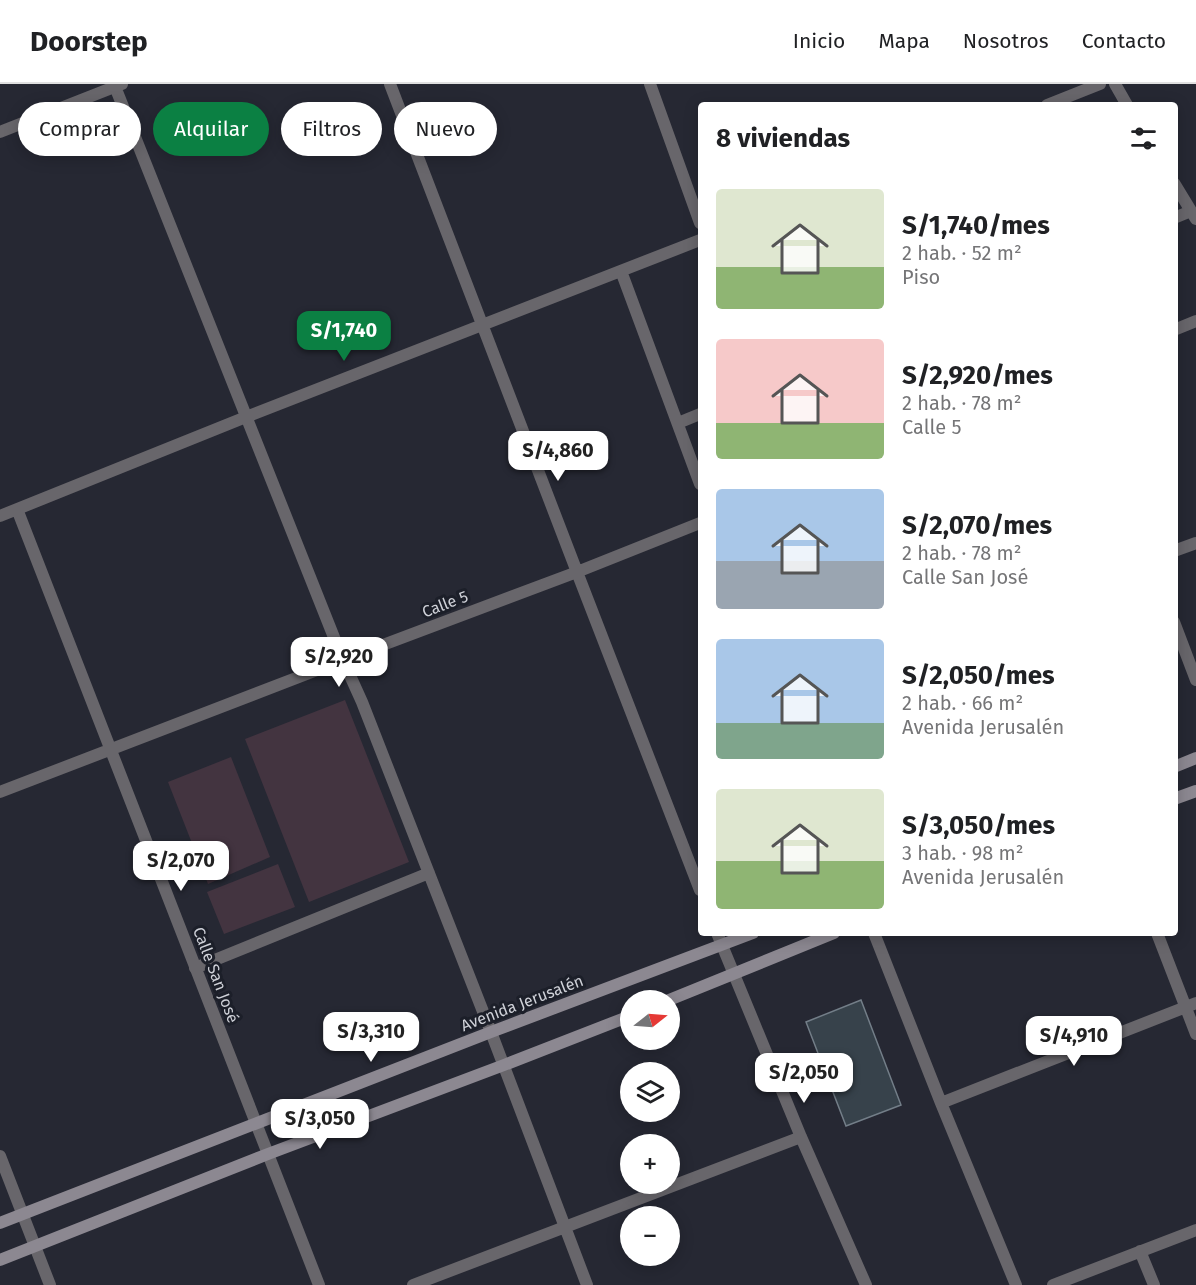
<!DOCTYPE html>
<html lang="es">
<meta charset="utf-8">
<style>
body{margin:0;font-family:"Fira Sans",sans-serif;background:#f6f6f6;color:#202124;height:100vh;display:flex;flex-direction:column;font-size:22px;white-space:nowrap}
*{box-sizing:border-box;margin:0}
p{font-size:20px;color:#757577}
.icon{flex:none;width:33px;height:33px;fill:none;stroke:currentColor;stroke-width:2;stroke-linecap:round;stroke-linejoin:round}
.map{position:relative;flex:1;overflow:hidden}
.panel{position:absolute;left:698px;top:18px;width:480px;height:834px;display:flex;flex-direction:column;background:#fff;border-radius:6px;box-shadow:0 3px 15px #0003}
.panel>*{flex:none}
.hud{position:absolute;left:18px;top:18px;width:570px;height:54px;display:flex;gap:12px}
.needle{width:39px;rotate:73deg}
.buttons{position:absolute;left:620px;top:906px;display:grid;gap:12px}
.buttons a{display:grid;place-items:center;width:60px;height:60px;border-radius:50%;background:#fff;box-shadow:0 3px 15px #0003;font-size:30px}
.price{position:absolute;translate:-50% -51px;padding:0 14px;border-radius:12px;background:#fff;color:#222;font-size:20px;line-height:39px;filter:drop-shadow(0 2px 3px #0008)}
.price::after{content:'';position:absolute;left:50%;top:36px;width:18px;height:14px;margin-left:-9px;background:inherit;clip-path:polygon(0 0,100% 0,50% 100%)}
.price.on{background:#0b8043;color:#fff}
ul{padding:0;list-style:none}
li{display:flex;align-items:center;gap:18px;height:150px;padding:0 18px}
li span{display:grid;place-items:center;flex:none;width:168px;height:120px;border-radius:6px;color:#555}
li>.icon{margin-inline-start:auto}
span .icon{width:72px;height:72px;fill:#fffc;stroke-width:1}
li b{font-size:26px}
h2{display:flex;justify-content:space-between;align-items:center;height:72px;padding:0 18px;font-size:26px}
.chip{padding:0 21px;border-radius:27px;background:#fff;box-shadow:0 3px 15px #0003;font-size:21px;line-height:54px}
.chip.on{background:#0b8043;color:#fff}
header{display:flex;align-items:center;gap:36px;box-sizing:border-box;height:84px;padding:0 30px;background:#fff;border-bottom:2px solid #e0e0e0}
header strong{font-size:28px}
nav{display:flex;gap:33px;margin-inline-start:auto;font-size:21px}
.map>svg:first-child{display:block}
</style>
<header>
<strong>Doorstep</strong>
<nav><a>Inicio</a><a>Mapa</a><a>Nosotros</a><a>Contacto</a></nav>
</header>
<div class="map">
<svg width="1196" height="1201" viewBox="0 0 1196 1201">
<rect width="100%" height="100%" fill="#262833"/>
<path fill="#433440" d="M345,616L409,778L309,818L245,655Z
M231,673L270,773L208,800L168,698Z
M278,780L295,823L224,850L207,808Z"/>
<path fill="#37424b" stroke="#737e88" stroke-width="1.5" d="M861,916L901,1021L846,1042L806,938Z"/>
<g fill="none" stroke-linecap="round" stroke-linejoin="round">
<path stroke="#68666b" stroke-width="12" d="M114,0L343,576L362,618L491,948L587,1201
M390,0L577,488L700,806
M650,0L700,139
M1115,0L1127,21
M1047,21L1100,0
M0,48L122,0
M1174,99L1196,135
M1174,134L1191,127
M621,187L700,400
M1174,246L1196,237
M678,339L700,330
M17,425L319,1201
M0,432L246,333L700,156
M1174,467L1196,459
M1174,538L1196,596
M0,708L343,576L577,488L700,439
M717,849L801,1053L866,1201
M874,849L941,1019L1016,1201
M1157,849L1196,950
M195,884L429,789
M941,1019L1196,919
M0,1072L50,1201
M1140,1167L1154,1201
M413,1201L801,1053
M1053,1201L1196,1146"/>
<path stroke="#8c8891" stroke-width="12" d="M1174,683L1196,674
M1174,715L1196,707
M669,916L834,849
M0,1139L491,948L753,849
M0,1176L268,1070L504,981L630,932"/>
</g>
<g text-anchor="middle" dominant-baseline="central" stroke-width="6" stroke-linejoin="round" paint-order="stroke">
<g font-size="16" fill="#cfd1d8" stroke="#1c1f29">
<text transform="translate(445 520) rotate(-21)">Calle 5</text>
<text transform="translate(216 891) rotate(69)">Calle San José</text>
<text transform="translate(522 919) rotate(-21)">Avenida Jerusalén</text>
</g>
</g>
</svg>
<div class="buttons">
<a><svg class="needle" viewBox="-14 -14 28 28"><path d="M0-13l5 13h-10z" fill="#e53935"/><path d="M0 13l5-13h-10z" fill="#757577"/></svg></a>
<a><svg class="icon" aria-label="layers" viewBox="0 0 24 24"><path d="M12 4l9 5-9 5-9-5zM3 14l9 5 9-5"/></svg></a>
<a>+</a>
<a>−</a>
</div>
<b class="price on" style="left:344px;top:278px">S/1,740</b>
<b class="price" style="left:558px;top:398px">S/4,860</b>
<b class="price" style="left:339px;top:604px">S/2,920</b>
<b class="price" style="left:181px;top:808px">S/2,070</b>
<b class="price" style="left:371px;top:979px">S/3,310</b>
<b class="price" style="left:1074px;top:983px">S/4,910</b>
<b class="price" style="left:804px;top:1020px">S/2,050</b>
<b class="price" style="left:320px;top:1066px">S/3,050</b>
<div class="hud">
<a class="chip">Comprar</a>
<a class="chip on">Alquilar</a>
<a class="chip">Filtros</a>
<a class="chip">Nuevo</a>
</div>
<section class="panel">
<h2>8 viviendas<svg class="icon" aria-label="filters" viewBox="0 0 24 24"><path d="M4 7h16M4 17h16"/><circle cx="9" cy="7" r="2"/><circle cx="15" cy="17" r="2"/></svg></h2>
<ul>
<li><span style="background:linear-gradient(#dfe7d0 65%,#8fb573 0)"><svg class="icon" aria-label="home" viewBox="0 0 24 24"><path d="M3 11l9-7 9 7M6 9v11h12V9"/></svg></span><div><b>S/1,740/mes</b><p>2 hab. · 52 m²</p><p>Piso</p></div></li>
<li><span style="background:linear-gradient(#f6c9c9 70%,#8fb573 0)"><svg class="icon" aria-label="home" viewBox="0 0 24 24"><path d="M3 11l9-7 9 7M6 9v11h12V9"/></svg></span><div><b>S/2,920/mes</b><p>2 hab. · 78 m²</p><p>Calle 5</p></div></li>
<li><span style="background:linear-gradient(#a9c7e8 60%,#9aa5b1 0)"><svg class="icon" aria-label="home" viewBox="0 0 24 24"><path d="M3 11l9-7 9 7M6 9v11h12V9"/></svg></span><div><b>S/2,070/mes</b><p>2 hab. · 78 m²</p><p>Calle San José</p></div></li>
<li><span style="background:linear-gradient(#a9c7e8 70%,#7fa58c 0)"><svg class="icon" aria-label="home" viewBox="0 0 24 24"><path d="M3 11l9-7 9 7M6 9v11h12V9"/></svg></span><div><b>S/2,050/mes</b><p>2 hab. · 66 m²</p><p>Avenida Jerusalén</p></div></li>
<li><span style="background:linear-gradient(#dfe7d0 60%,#8fb573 0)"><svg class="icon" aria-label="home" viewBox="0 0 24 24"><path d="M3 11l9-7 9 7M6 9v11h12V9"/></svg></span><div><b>S/3,050/mes</b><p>3 hab. · 98 m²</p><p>Avenida Jerusalén</p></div></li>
</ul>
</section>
</div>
